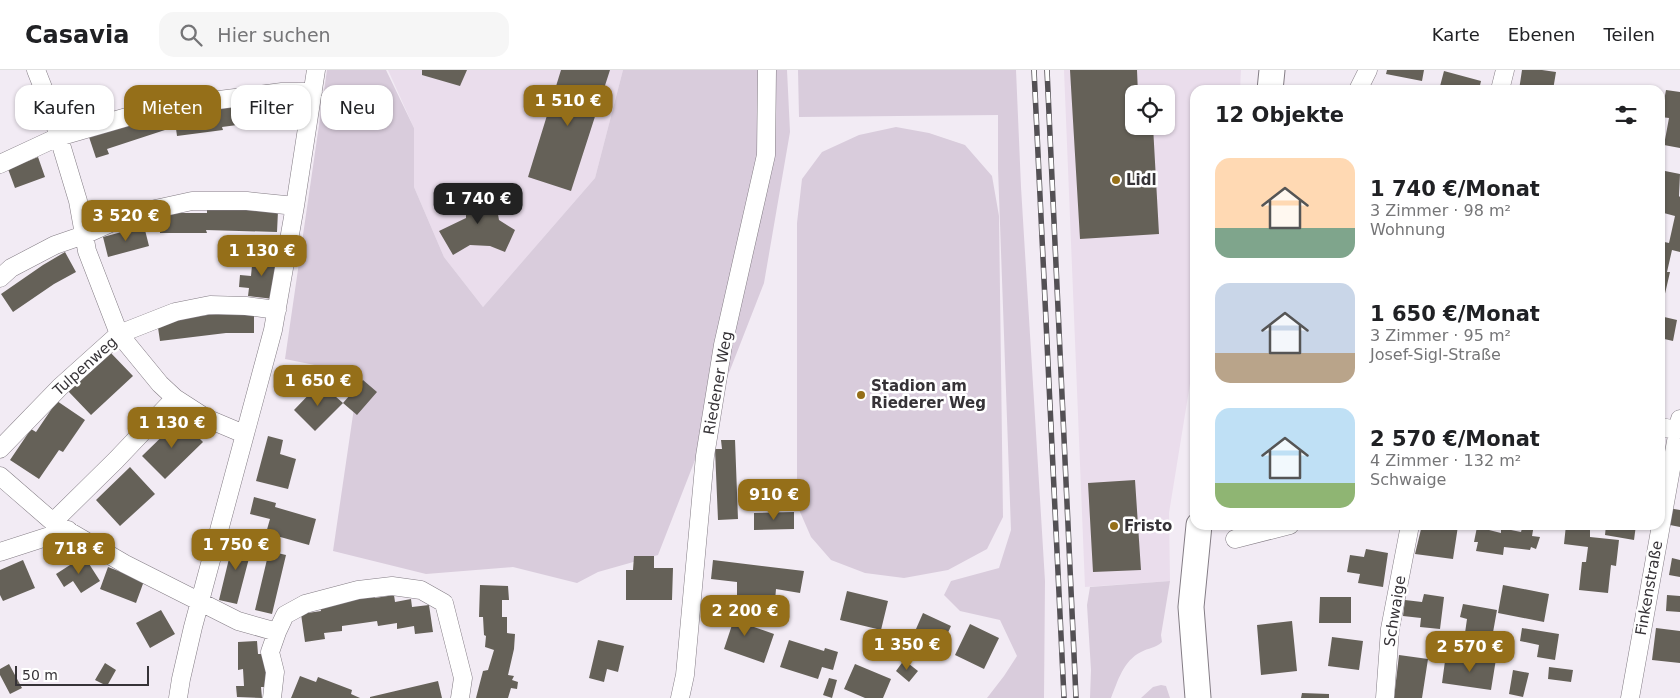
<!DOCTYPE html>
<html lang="de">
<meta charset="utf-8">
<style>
body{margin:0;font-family:"DejaVu Sans",sans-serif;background:#f6f6f6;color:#202124;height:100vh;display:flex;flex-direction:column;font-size:19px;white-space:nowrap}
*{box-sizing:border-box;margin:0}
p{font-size:16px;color:#757577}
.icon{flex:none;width:28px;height:28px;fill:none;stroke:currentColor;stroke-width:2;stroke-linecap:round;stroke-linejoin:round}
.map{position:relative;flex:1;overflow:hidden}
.panel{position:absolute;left:1190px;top:15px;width:475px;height:445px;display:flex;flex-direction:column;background:#fff;border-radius:15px;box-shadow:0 1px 4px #0004}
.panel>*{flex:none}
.top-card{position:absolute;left:15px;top:15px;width:475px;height:45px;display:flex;gap:10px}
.fabs{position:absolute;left:1125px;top:15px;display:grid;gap:10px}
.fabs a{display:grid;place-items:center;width:50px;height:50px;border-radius:10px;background:#fff;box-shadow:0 1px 4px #0004;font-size:25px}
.scale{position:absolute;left:15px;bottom:12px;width:134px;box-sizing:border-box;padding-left:5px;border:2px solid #363337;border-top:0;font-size:14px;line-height:18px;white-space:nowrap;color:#363337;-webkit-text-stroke:4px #fff;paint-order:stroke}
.price{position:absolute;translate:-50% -42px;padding:0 11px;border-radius:10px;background:#956f19;color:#fff;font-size:16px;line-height:32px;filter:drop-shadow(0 1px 2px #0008)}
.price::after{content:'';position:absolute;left:50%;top:30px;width:15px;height:11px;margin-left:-8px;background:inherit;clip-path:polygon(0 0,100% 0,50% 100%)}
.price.current{background:#222;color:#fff}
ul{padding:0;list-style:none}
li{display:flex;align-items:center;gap:15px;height:125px;padding:0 25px}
li span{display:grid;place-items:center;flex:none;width:140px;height:100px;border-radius:15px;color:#555}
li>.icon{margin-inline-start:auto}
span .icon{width:60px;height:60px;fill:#fffc;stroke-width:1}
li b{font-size:21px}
h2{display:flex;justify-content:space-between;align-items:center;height:60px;padding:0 25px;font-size:21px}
.pill{padding:0 18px;border-radius:15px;background:#fff;box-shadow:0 1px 4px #0004;font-size:18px;line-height:45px}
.pill.current{background:#956f19;color:#fff}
header{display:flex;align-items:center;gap:30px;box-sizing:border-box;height:70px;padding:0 25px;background:#fff;border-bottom:1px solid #e0e0e0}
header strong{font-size:24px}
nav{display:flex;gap:28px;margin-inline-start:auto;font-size:18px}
.search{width:350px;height:45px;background:#f6f6f6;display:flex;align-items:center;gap:12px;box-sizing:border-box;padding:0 18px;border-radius:15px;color:#757577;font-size:19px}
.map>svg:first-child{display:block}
</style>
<header>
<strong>Casavia</strong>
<div class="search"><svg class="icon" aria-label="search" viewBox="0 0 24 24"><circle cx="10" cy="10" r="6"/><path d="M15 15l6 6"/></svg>Hier suchen</div>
<nav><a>Karte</a><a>Ebenen</a><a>Teilen</a></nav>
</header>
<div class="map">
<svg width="1680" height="628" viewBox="0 0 1680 628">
<rect width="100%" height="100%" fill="#f2ebf4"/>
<path fill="#eaddec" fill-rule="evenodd" d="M388,0H623L595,108L483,237L444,187L414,117V58Z
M1064,0H1241L1240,20H1195V283L1169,443L1170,511L1085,517ZM1134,24H1166V56H1134Z"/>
<path fill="#d9ccdc" d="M327,0H386L414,58V117L444,187L483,237L595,108L623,0H787L790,62L764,213L658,485L598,502L577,513L513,497L426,504L333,481L359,304L285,289Z
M798,0H1016L1021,117L1045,511L1044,628H987L1004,606L1017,586L1000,550L960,541L944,525L951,511L999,498L1011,460L998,98V45L799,47Z
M896,57L929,63L965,75L992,106L999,146L1003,447L987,479L948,500L904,508L865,503L831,490L811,467L797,435V153L802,109L822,82L859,65Z
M1170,511L1161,565L1162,572C1156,578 1148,578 1141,582C1123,591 1118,611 1111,628H1090L1091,600L1087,535L1090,517Z
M1161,615L1166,616L1170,628H1141L1153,617Z"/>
<path fill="#656158" d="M422,0H467L460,16L422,5Z
M561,0H610L571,121L528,107Z
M1070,0H1137L1138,24H1134V56H1153L1159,164L1080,169Z
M1387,0H1424L1422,11L1386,4Z
M1522,0H1542L1556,2L1553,20H1519Z
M1444,1L1481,11L1479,20H1439Z
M1584,15L1605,18V20H1583Z
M1666,20L1680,22V78L1664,75L1669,48L1661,47Z
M278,27L281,49L222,57L223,60L177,66L174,44L220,37Z
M161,39L168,59L107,79L109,84L96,88L89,67Z
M38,87L45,107L15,118L8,99Z
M1660,100L1680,104L1679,126L1680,127V182L1672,180L1667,202H1670L1664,228L1660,227V171L1669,173L1675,146L1660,142Z
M466,115L488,116V138L493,137L497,139L499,150L515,160L505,182L490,176L470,175L453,185L439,161L466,148Z
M207,138L278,141L277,162L206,160L207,163H160L159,143H207Z
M144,156L149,176L108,187L103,167Z
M65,182L76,202L54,214L13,242L1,224L43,195Z
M253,185L279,188L274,229L248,226L249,218L239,217L240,205L251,206Z
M254,242V263H226L160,271L157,251L224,243Z
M1660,246L1677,250L1673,271L1660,268Z
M109,281L133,306L91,345L68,321Z
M363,310L377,322L357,345L343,333Z
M320,313L343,333L315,361L294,340Z
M57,331L85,350L63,382L59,380L39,409L10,390L31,359L36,362Z
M180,349L203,372L165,409L142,386Z
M268,366L283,370L280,384L296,389L288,419L256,411Z
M721,370H735L738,449L718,450L715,379H722Z
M130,397L155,424L120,456L96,430Z
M1135,410L1141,500L1093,502L1088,413Z
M254,427L276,433L275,437L316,449L309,475L266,463L270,449L250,444Z
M1668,438L1680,440V457L1665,454Z
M794,442V459L754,460V443Z
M1422,455L1458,456L1453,489L1415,484Z
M1523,455H1534L1532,466L1540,467L1536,479L1531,477L1530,480L1504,477L1503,485L1476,481L1478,472H1474L1477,457L1501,463V458L1521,462Z
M1566,455L1590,458V467L1619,470L1616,496L1611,495L1608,523L1579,520L1582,492H1586L1588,477L1564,474Z
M1606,455H1636L1634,470L1605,465Z
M234,468L253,473L237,534L219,530Z
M1366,479L1388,483L1383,517L1358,513L1360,504L1347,502L1350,485L1364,487Z
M269,481L286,485L272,544L255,540Z
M84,486L100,511L81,523L73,511L64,517L56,504Z
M634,486H654V498H673L672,530H626V500H633Z
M1672,488L1680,490V507L1669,505Z
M23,490L35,518L3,531L0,525V500Z
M713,490L804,501L800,523L776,519L775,531L737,527V512L711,509Z
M108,497L144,511L136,533L100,519Z
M480,515L508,516L509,530H502V547H507V563L515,564L514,579L508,605L514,606L512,610L518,612L517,619L511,618L508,628H476L483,601L488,600L494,580L485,577L486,566L484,565L483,547H479Z
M1503,515L1549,524L1544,552L1498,543Z
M847,521L888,531L881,560L840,550Z
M374,522L375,528L394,525L395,532L411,529L412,537L429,535L433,562L415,564L414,556L397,559V553L378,556L377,551L342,556V561L324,563L325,569L305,572L301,544L321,541L320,535Z
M1424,524L1444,527L1440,559L1420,557L1421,548L1403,546L1405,530L1422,532Z
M1667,525L1680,526V542L1666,541Z
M1320,527H1351V553H1319Z
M1463,534L1497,540L1492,568L1465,563L1467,549L1460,547Z
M720,535L738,542L734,550L774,564L764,593L724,579L732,555L714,549Z
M161,540L175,564L150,578L136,553Z
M923,543L951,556L937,587L909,575Z
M1292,551L1297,601L1261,605L1257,555Z
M970,554L999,568L984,599L955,585Z
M1522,558L1559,564L1555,590L1537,587L1539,575L1520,571Z
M1656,558L1680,561V593L1652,590Z
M1332,567L1363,571L1359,600L1328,596Z
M598,570L624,576L618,602L607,599L604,612L589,608Z
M789,570L824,581L825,578L838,582L833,600L822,597L818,609L780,597Z
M257,571L258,584H266L267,617H261L262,628L237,627L236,616H244L243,599L238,600V572Z
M1399,585L1428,589L1422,628H1394Z
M1466,585L1496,589L1491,620L1442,613L1445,591L1464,593Z
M904,590L918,601L909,612L896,601Z
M105,593L116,600L107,616L95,610Z
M9,594L22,618L10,624L0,605V599Z
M855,594L891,609L883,628H865L844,619Z
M1549,597L1573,600L1571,612L1548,609Z
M1513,600L1529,603L1523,627L1509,624Z
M300,606L316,612L318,607L352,620L351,624L360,628H291Z
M829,608L837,610L832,628L823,625Z
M438,611L442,628H370V627Z
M1302,623L1329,624V628H1301Z"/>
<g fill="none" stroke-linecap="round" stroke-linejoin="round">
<g stroke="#837c84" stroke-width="19">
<path id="minor" d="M36,0L47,28L78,131L87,181L119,264L160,314L175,328L206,348L244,364
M1358,20L1368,0
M1500,20L1505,0
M0,94L58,67L172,34L203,32L282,22H313
M0,208L11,198L55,175L84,165L128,145L192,131H247L295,136
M1660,357L1678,360
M0,379L60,317L119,264L175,242L210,235L246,236L277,240
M0,406L53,452L125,494L238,551L277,562
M53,452L116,390L175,328
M1235,469L1290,455
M0,482L68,460
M178,628L181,609L193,557L273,260L295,136L316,0
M272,628L275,602L270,582L277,562L285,545L305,534L358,520L392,516L421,520L444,533L463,608L460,628
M680,628L685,605L705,386L723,275L766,85L767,0
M1385,628L1390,559L1410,455
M1630,628L1680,349"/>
</g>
<g stroke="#837c84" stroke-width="27">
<path id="secondary" d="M1270,20L1272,0
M1198,628L1191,537L1199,455"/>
</g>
<use href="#minor" stroke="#fff" stroke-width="18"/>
<use href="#secondary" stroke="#fff" stroke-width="25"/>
<g stroke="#535054" stroke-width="5.5">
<path id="rail" d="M1034,0L1064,628
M1047,0L1076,628"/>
</g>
<use href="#rail" stroke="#fff" stroke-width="4" stroke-dasharray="11" stroke-linecap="butt"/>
</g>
<g fill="#956f19" stroke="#fff" stroke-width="2">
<circle cx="1116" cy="110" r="5"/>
<circle cx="861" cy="325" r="5"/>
<circle cx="1114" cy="456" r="5"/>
</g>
<g text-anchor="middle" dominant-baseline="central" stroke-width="5" stroke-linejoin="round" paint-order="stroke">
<g font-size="15" font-weight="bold" fill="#363337" stroke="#fff" text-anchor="start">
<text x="1126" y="110">Lidl</text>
<text x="871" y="316">Stadion am<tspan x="871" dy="17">Riederer Weg</tspan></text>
<text x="1124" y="456">Fristo</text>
</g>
<g font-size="15" fill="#363337" stroke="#fff">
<text transform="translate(85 296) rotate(-42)">Tulpenweg</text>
<text transform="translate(718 313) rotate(-80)">Riedener Weg</text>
<text transform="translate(1649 518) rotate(-80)">Finkenstraße</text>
<text transform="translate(1395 541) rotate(-81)">Schwaige</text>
</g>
</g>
</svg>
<div class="fabs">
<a><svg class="icon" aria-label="locate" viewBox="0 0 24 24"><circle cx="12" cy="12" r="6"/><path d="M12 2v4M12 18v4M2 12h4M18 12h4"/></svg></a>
</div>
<div class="scale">50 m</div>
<b class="price" style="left:568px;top:57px">1 510 €</b>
<b class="price current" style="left:478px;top:155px">1 740 €</b>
<b class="price" style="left:126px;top:172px">3 520 €</b>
<b class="price" style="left:262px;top:207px">1 130 €</b>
<b class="price" style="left:318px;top:337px">1 650 €</b>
<b class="price" style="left:172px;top:379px">1 130 €</b>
<b class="price" style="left:774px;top:451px">910 €</b>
<b class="price" style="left:236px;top:501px">1 750 €</b>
<b class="price" style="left:79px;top:505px">718 €</b>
<b class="price" style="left:745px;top:567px">2 200 €</b>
<b class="price" style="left:907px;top:601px">1 350 €</b>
<b class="price" style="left:1470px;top:603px">2 570 €</b>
<div class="top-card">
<a class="pill">Kaufen</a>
<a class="pill current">Mieten</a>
<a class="pill">Filter</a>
<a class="pill">Neu</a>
</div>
<section class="panel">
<h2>12 Objekte<svg class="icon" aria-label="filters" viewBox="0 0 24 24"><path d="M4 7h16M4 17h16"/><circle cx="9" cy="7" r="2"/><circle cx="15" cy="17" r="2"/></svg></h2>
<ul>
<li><span style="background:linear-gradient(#ffd9b3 70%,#7fa58c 0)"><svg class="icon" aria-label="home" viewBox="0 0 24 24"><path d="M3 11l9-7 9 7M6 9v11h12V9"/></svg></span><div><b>1 740 €/Monat</b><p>3 Zimmer · 98 m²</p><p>Wohnung</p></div></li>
<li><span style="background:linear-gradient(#c9d6e8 70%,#b9a48a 0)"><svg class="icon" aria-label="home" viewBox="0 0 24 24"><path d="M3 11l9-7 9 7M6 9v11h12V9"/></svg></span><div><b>1 650 €/Monat</b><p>3 Zimmer · 95 m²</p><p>Josef-Sigl-Straße</p></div></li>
<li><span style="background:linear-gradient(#bfe0f5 75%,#8fb573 0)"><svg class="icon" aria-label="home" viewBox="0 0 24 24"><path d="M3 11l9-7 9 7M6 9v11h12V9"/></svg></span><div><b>2 570 €/Monat</b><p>4 Zimmer · 132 m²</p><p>Schwaige</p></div></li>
</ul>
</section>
</div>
